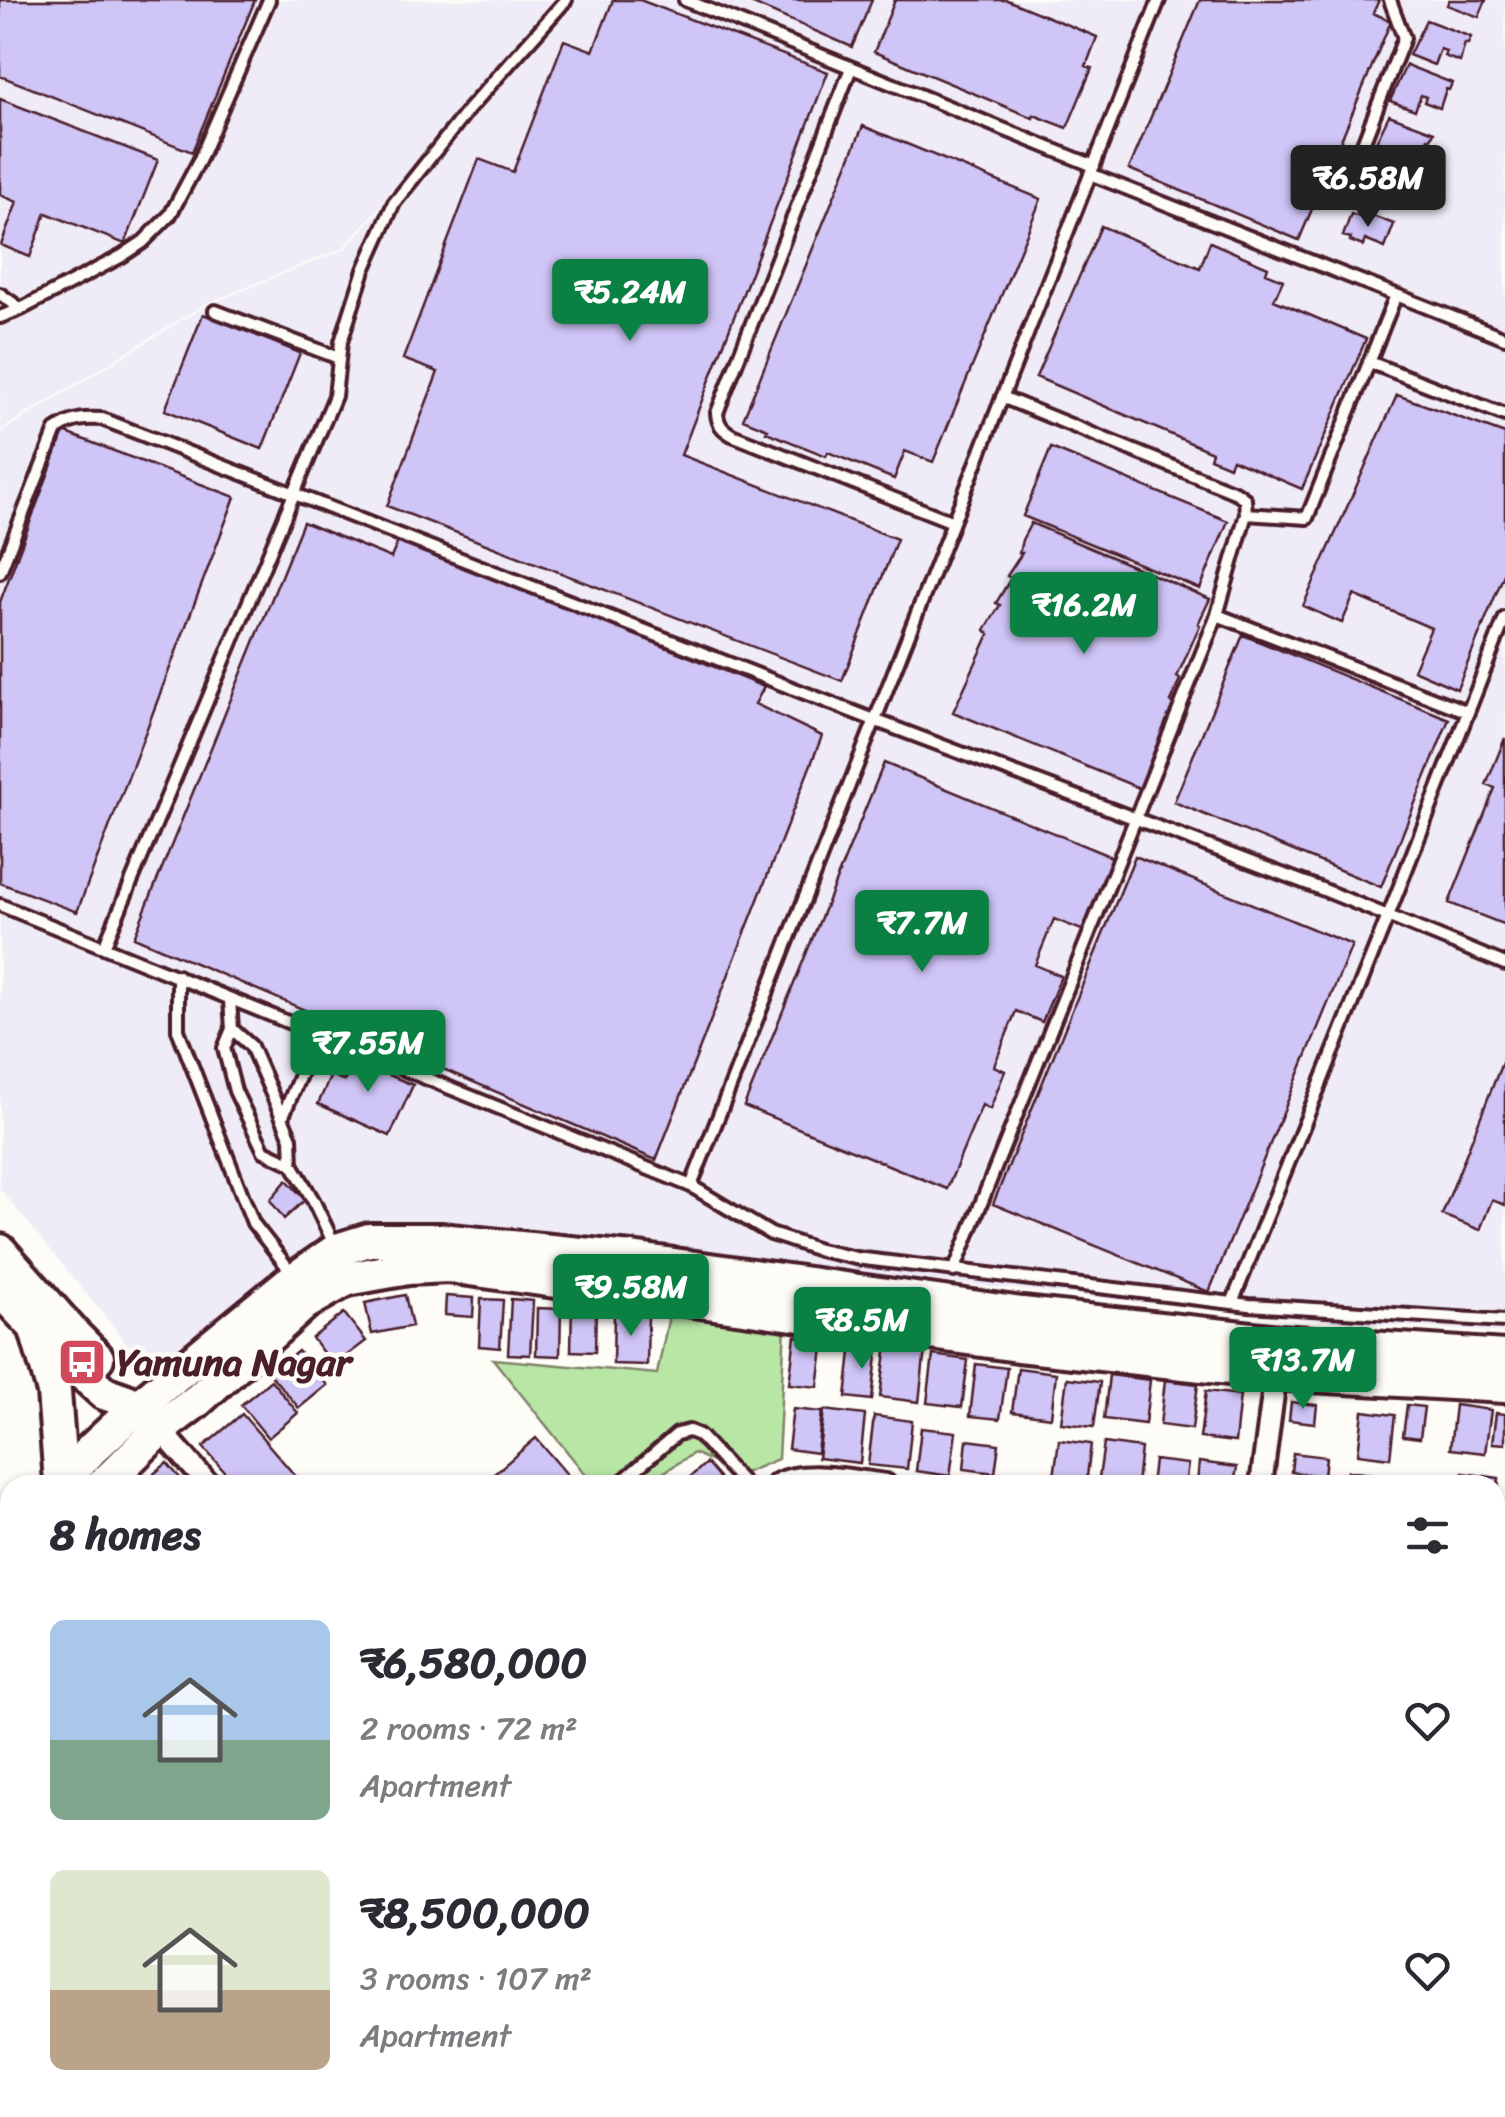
<!DOCTYPE html>
<meta charset="utf-8">
<style>
body{margin:0;font-family:Sriracha,sans-serif;background:#f7f7f7;color:#2b2b33;height:100vh;display:flex;flex-direction:column;font-size:38px;white-space:nowrap}
*{box-sizing:border-box;margin:0}
p{font-size:32px;color:#7c7c81}
.icon{flex:none;width:55px;height:55px;fill:none;stroke:currentColor;stroke-width:2;stroke-linecap:round;stroke-linejoin:round}
.map{position:relative;flex:1;overflow:hidden}
.details{position:absolute;left:0px;top:1475px;width:1505px;height:642px;display:flex;flex-direction:column;background:#fff;border-radius:30px 30px 0 0;box-shadow:0 2px 8px #0004}
.details>*{flex:none}
.price{position:absolute;translate:-50% -85px;padding:0 22px;border-radius:10px;background:#0b8043;color:#fff;font-size:32px;line-height:65px;filter:drop-shadow(0 2px 5px #0008)}
.price::after{content:'';position:absolute;left:50%;top:60px;width:30px;height:22px;margin-left:-15px;background:inherit;clip-path:polygon(0 0,100% 0,50% 100%)}
.price.current{background:#222;color:#fff}
ul{padding:0;list-style:none}
li{display:flex;align-items:center;gap:30px;height:250px;padding:0 50px}
li span{display:grid;place-items:center;flex:none;width:280px;height:200px;border-radius:15px;color:#555}
li>.icon{margin-inline-start:auto}
span .icon{width:120px;height:120px;fill:#fffc;stroke-width:1}
li b{font-size:42px}
h2{display:flex;justify-content:space-between;align-items:center;height:120px;padding:0 50px;font-size:42px}
.map>svg:first-child{display:block}
</style>
<div class="map">
<svg width="1505" height="2117" viewBox="0 0 1505 2117">
<rect width="100%" height="100%" fill="#fdfcf7"/>
<filter id="ink" filterUnits="userSpaceOnUse"><feTurbulence type="fractalNoise" baseFrequency=".01" numOctaves="2"/><feDisplacementMap in="SourceGraphic" scale="20" xChannelSelector="R" yChannelSelector="G"/><feConvolveMatrix kernelMatrix="1 2 1 2 8 2 1 2 1" color-interpolation-filters="sRGB"/></filter>
<g filter="url(#ink)">
<path fill="#f0ecf7" d="M0,0H564L343,248L205,304L0,430Z
M567,0H1505V1333L1333,1322L417,1228L352,1237L163,1387L0,1189V433L205,306L345,249Z"/>
<path fill="#b7e6a5" stroke="#808268" stroke-width="2.5" d="M670,1311L785,1326L778,1459L740,1475L694,1453L644,1485H603L589,1479L493,1359L657,1374Z"/>
<path fill="#d0c5f7" stroke="#4a1f2b" stroke-width="2.5" d="M0,0H255L192,152L0,76Z
M613,0H640L828,72L681,455L897,539L842,681L387,506L438,372L403,359L479,159L513,172L564,40L593,51Z
M744,0H872L852,47Z
M895,0H1007L1097,37L1086,66L1092,68L1067,128L1034,115L1033,118L874,52Z
M1200,0H1379L1373,13L1391,21L1299,240L1129,169Z
M1449,0H1486L1479,17L1447,5Z
M1426,20L1471,37L1468,44L1465,43L1460,62L1444,56L1446,51L1440,49L1434,65L1409,55Z
M1406,65L1452,83L1449,90L1446,89L1440,108L1424,102L1426,97L1421,95L1415,110L1390,101Z
M0,99L158,160L125,244L46,213L30,257L1,245L17,202L0,195Z
M1389,115L1434,132L1431,139L1428,138L1423,157L1407,151L1409,146L1403,144L1397,159L1372,150Z
M863,126L1041,199L933,462L905,451L894,479L828,452L826,456L766,432L768,429L743,419Z
M1369,163L1414,181L1411,188L1408,187L1403,206L1387,199L1389,195L1383,193L1378,207L1353,198Z
M1362,212L1394,224L1385,248L1365,240L1363,246L1350,241L1351,238L1343,236L1351,214L1360,217Z
M1101,226L1200,268L1210,242L1268,267L1266,273L1283,280L1274,300L1366,339L1302,489L1232,459L1229,466L1210,458L1212,452L1036,377Z
M203,314L300,353L262,449L165,410Z
M1397,395L1505,434V572L1457,689L1413,670L1431,628L1354,595L1342,623L1303,606Z
M64,432L235,497L77,912L0,883V602Z
M1051,448L1228,521L1200,589L1023,516Z
M303,522L391,558L399,539L764,687L755,704L822,736L656,1160L134,937Z
M1031,523L1210,599L1198,624L1200,625L1177,677L1180,679L1171,702L1179,705L1144,790L953,712L989,634L985,630L1000,605L996,603L1011,578L1007,576L1022,553H1019L1022,540Z
M1243,635L1449,719L1381,887L1174,802Z
M1505,738V925L1449,903L1495,788L1486,785Z
M884,763L1114,858L1084,931L1054,919L1035,965L1061,976L1042,1022L1016,1011L994,1066L1005,1071L990,1109L982,1105L947,1189L744,1106Z
M1135,856L1352,945L1209,1292L993,1204Z
M357,1054L391,1069L389,1075L413,1085L390,1136L318,1104L331,1075L345,1081Z
M1505,1055V1205L1492,1200L1480,1230L1442,1215Z
M287,1180L305,1200L284,1219L270,1200Z
M405,1295L412,1326L372,1334L365,1303Z
M446,1296L474,1298L473,1317L445,1315Z
M481,1299L503,1300L500,1348L479,1346Z
M511,1299L533,1301L530,1355L508,1354Z
M572,1302L596,1303L595,1352L571,1351Z
M537,1308L561,1309L560,1356L536,1355Z
M344,1313L366,1341L333,1366L312,1338Z
M614,1313H648L647,1365L613,1364Z
M795,1336L824,1340L818,1387L789,1384Z
M852,1343L878,1347L872,1400L846,1397Z
M887,1344L925,1349L919,1402L880,1397Z
M298,1351L327,1385L299,1408L270,1374Z
M933,1355L968,1360L962,1407L927,1403Z
M976,1364L1007,1368L1000,1419L970,1416Z
M1018,1368L1056,1373L1051,1417L1012,1412Z
M1109,1375L1150,1380L1145,1424L1104,1419Z
M1067,1378L1100,1382L1094,1427L1061,1423Z
M271,1380L298,1413L268,1438L241,1405Z
M1165,1380L1198,1384L1192,1429L1160,1425Z
M1206,1391L1240,1395L1235,1442L1200,1438Z
M1291,1402L1317,1405L1315,1423L1289,1420Z
M1407,1405L1424,1407L1420,1438L1403,1436Z
M1455,1405L1491,1410L1485,1453L1450,1449Z
M793,1409L822,1412L817,1453L788,1449Z
M824,1410L865,1415L860,1463L818,1458Z
M1363,1411L1395,1415L1390,1458L1358,1454Z
M1496,1413L1505,1414V1444L1492,1443Z
M242,1414L297,1478L289,1485H236L203,1447Z
M874,1416L912,1421L907,1469L868,1465Z
M921,1428L956,1432L950,1476L916,1471Z
M536,1438L576,1485H503L494,1474Z
M967,1440L999,1444L995,1473L964,1469Z
M1059,1440L1091,1444L1086,1485L1053,1484Z
M1104,1443L1141,1448L1137,1485H1098Z
M1293,1453L1326,1457L1324,1476L1291,1472Z
M1154,1460L1188,1464L1185,1485H1151Z
M1199,1462L1237,1467L1234,1485H1197Z
M167,1463L186,1485H140Z
M706,1463L725,1485H681Z
M1348,1471L1388,1476L1387,1485H1347Z
M1463,1473L1499,1478L1495,1516V1485H1462Z
M1495,1568L1505,1569V1604L1495,1603Z
M1505,1644V1807L1495,1806V1725Z
M3,1827L10,1829V1864L0,1862V1837Z
M1497,1845L1505,1846V1886L1495,1885Z
M1495,1930L1505,1931L1503,1974L1495,1973Z
M0,2093L10,2096V2108H34L31,2117H0Z
M665,2108H701L705,2113L700,2117H654Z
M1002,2108H1031L1038,2115L991,2117Z
M1060,2108H1094L1083,2117H1056L1053,2114Z
M1123,2108H1147L1155,2117H1128L1122,2109Z
M1284,2108H1314L1322,2117H1273Z
M1373,2108H1395L1404,2117H1367L1365,2114Z
M1403,2108H1440L1429,2117H1411Z"/>
<g fill="none" stroke-linecap="round" stroke-linejoin="round">
<g stroke="#4a1f2b" stroke-width="18">
<path id="service" d="M685,0L1094,166
M851,68L717,413C718,425 722,429 732,435L953,522
M1090,174L1505,338
M1343,195L1404,38L1390,0
M0,294L21,309
M215,311L339,358
M0,317L21,309L122,256L143,242L170,215L199,161L269,0
M1369,362L1505,415
M1246,514L1307,518L1396,295
M0,572L56,430C72,419 83,418 102,419L874,720L1319,888L1505,964
M1217,615L1468,712
M0,905L691,1186L771,1234L819,1250L856,1258L1249,1305L1505,1321
M104,947L335,396L341,342L364,270L394,203L468,110L566,0
M178,976V1030L253,1223L292,1273
M230,1000L232,1029L251,1046L291,1138L292,1164L313,1200L335,1246
M232,1029L224,1048L235,1091L264,1151L292,1164
M282,1118L317,1035
M691,1186L1159,0
M954,1271L1217,615L1246,514L1245,499L1237,493L1002,397
M1232,1303L1388,916L1505,618
M618,1485L677,1434L689,1431L699,1435L745,1485
M0,1706L10,1708
M1495,1824L1505,1826"/>
</g>
<g stroke="#4a1f2b" stroke-width="28">
<path id="minor" d="M160,1429L209,1485
M777,1485C804,1470 854,1481 885,1485
M1261,1485L1277,1364
M1495,1548H1505
M1495,1910L1505,1911
M1495,2069L1505,2070
M1495,2094L1505,2085
M743,2108L751,2117
M950,2108L958,2117
M1109,2109L1116,2117
M53,2117L56,2108
M191,2117L193,2108
M335,2117L340,2108
M1204,2117L1208,2108
M1348,2117L1359,2108
M1468,2117L1479,2108"/>
</g>
<g stroke="#4a1f2b" stroke-width="40">
<path id="primary" d="M0,1251L75,1336L97,1358
M0,1290L57,1350L104,1393L127,1401L149,1420
M36,1330L54,1392L61,1482
M59,1485L92,1449L136,1408L286,1285L337,1250L369,1240H440L631,1259L1022,1314L1279,1342L1505,1357
M103,1485L160,1429L198,1400L305,1303L347,1279L408,1268L448,1266L1018,1345L1276,1373L1505,1386
M0,1600L10,1578
M0,1667L10,1645"/>
</g>
<use href="#service" stroke="#fdfcf7" stroke-width="10"/>
<use href="#minor" stroke="#fdfcf7" stroke-width="20"/>
<use href="#primary" stroke="#fdfcf7" stroke-width="32"/>
</g>
</g>
<defs>
<g id="bus-square" transform="scale(2.5)"><rect x="-9" y="-9" width="18" height="18" rx="4" fill="#d1495b" stroke="#fdfcf7"/><path d="M-5-6H5V4H4V6H2V4H-2V6H-4V4H-5ZM-3.5-4V0h7V-4ZM-3.5 1.2v1.5H-2V1.2ZM2 1.2v1.5H3.5V1.2Z" fill="#fff"/></g>
</defs>
<g fill-rule="evenodd">
<use href="#bus-square" x="82" y="1362"/>
</g>
<g text-anchor="middle" dominant-baseline="central" stroke-width="9" stroke-linejoin="round" paint-order="stroke">
<g font-size="38" font-weight="bold" fill="#4a1f2b" stroke="#fdfcf7" text-anchor="start">
<text x="117" y="1362">Yamuna Nagar</text>
</g>
</g>
</svg>
<b class="price current" style="left:1368px;top:230px">₹6.58M</b>
<b class="price" style="left:630px;top:344px">₹5.24M</b>
<b class="price" style="left:1084px;top:657px">₹16.2M</b>
<b class="price" style="left:922px;top:975px">₹7.7M</b>
<b class="price" style="left:368px;top:1095px">₹7.55M</b>
<b class="price" style="left:631px;top:1339px">₹9.58M</b>
<b class="price" style="left:862px;top:1372px">₹8.5M</b>
<b class="price" style="left:1303px;top:1412px">₹13.7M</b>
<section class="details">
<h2>8 homes<svg class="icon" aria-label="filters" viewBox="0 0 24 24"><path d="M4 7h16M4 17h16"/><circle cx="9" cy="7" r="2"/><circle cx="15" cy="17" r="2"/></svg></h2>
<ul>
<li><span style="background:linear-gradient(#a9c7e8 60%,#7fa58c 0)"><svg class="icon" aria-label="home" viewBox="0 0 24 24"><path d="M3 11l9-7 9 7M6 9v11h12V9"/></svg></span><div><b>₹6,580,000</b><p>2 rooms · 72 m²</p><p>Apartment</p></div><svg class="icon" aria-label="heart" viewBox="0 0 24 24"><path d="M12 20l-8-8c-3-5 5-10 8-4 3-6 11-1 8 4z"/></svg></li>
<li><span style="background:linear-gradient(#dfe7d0 60%,#b9a48a 0)"><svg class="icon" aria-label="home" viewBox="0 0 24 24"><path d="M3 11l9-7 9 7M6 9v11h12V9"/></svg></span><div><b>₹8,500,000</b><p>3 rooms · 107 m²</p><p>Apartment</p></div><svg class="icon" aria-label="heart" viewBox="0 0 24 24"><path d="M12 20l-8-8c-3-5 5-10 8-4 3-6 11-1 8 4z"/></svg></li>
</ul>
</section>
</div>
